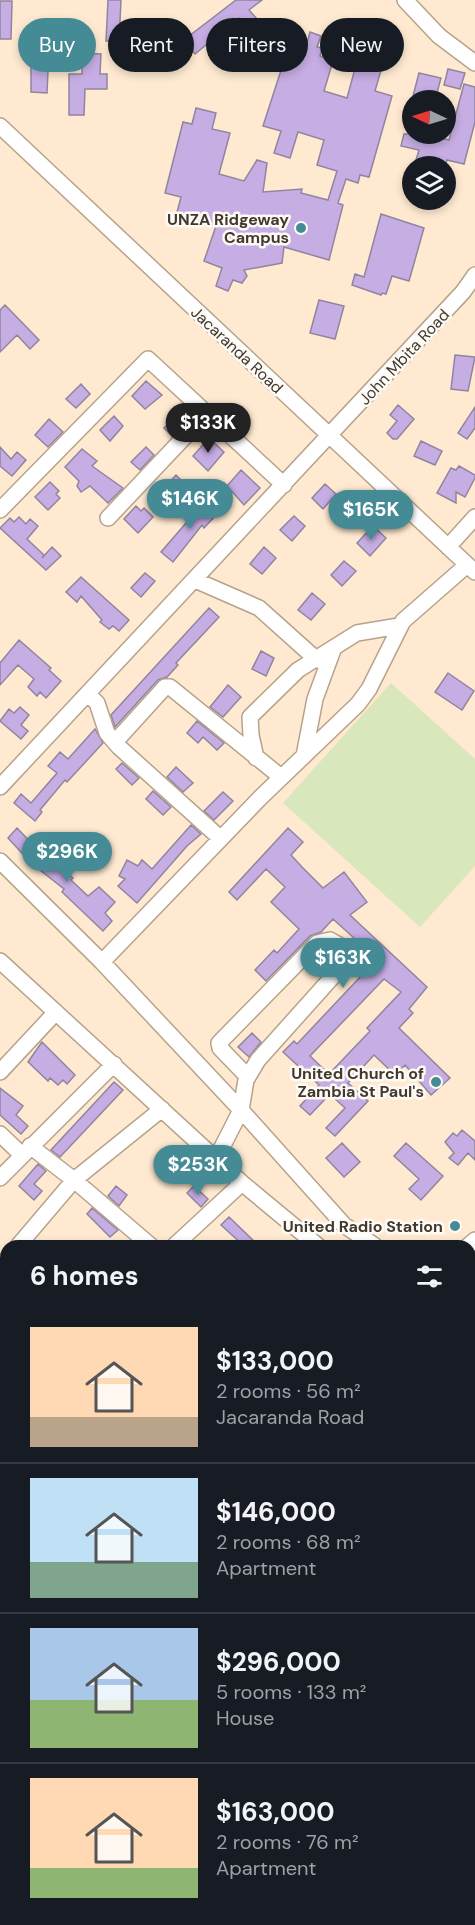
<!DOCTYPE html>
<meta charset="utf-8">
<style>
body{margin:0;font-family:"DM Sans",sans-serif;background:#242831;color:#f1f3f6;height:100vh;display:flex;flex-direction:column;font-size:22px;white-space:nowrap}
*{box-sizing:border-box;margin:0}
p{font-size:20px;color:#9ea1a6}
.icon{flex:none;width:33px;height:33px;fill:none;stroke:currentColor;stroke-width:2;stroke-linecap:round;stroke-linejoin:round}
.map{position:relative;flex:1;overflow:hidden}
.drawer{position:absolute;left:0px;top:1240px;width:476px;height:686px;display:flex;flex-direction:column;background:#171b24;border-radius:18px 18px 0 0;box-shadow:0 3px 9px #0003}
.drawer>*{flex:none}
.guide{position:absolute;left:18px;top:18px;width:440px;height:54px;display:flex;gap:12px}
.needle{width:39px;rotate:274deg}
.controls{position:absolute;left:402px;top:90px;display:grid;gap:12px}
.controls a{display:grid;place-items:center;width:54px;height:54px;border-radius:50%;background:#171b24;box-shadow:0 3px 9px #0003;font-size:30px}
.price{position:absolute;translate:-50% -51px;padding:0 14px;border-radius:21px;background:#458b96;color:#fff;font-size:20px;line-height:39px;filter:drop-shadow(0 2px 3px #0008)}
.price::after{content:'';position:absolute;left:50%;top:36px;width:18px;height:14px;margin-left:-9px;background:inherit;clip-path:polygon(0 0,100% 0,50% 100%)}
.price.on{background:#222;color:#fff}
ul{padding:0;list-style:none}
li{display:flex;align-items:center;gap:18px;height:150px;padding:0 30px}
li+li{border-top:2px solid #363941}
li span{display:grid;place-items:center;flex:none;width:168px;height:120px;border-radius:0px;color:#555}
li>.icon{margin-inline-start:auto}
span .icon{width:72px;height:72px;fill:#fffc;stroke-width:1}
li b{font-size:26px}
h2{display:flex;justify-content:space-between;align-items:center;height:72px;padding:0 30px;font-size:26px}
.chip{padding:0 21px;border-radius:27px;background:#171b24;box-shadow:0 3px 9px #0003;font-size:21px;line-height:54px}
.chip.on{background:#458b96;color:#fff}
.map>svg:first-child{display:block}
</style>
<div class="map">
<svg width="475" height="1925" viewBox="0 0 475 1925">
<rect width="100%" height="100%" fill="#ffead1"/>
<path fill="#d9e7bc" d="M391,683L475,759V866L420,927L283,803Z"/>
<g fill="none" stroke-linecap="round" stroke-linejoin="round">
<path stroke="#7aacb9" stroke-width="4" d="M0,1891L6,1885"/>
</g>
<path fill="#c6ade3" stroke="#90859e" stroke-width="1.5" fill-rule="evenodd" d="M108,0H121L119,42L106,41Z
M236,0H262L249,10L265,28L255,36L239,18L195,54L189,46L164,67L156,58L175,43L168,34L177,28L183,36L186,33L189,36Z
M0,1H12L11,39H0Z
M310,32L321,36L317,47L322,48L320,56L333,61L324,91L347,98L356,65L370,69L373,57L384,60L375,91L392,96L369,177L360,175L358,183L346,179L338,203L343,205L329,260L284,247L282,263L244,270L247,276L242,283L233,280L228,291L216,286L222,268L204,261L216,226L176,216L181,197L165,193L183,122L192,124L196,108L216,113L212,129L230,133L219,174L244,181L257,160L267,163L263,192L302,189L301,193L328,200L337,171L317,165L324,140L298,132L290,158L274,153L281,131L263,126L284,61L287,62L295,39L307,43Z
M31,40H71L70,51L49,50L47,93L31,92Z
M82,53L101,54L100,74H107V89H85L84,115H69V74H82Z
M448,69L465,73L460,89L444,85Z
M419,73L441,78L435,100H412Z
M464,84L475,87V122L464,164L447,160L445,166H442L416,160L419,150L401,146L404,134H426L449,140Z
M381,214L424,228L409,281L392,276L386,294L382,293L381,295L352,285L355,274L364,277Z
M319,300L344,306L335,339L310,333Z
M5,305L39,340L30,349L17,335L0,352V310Z
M455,355L475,357L468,391L451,389Z
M146,381L162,395L145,409L132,396Z
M81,384L90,394L76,408L66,399Z
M398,405L414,419L397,439H393L387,433L397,421L390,415Z
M475,407V428L467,439L458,433Z
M179,413L186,421L172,436L164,428Z
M114,416L123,426L110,441L100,430Z
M49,419L63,432L48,447L35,435Z
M209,438L224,452L208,471L193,456Z
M421,441L442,451L435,465L414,456Z
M0,447L11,459L17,452L26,460L12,476L0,466Z
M146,447L154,455L140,470L131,462Z
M82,449L97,461L92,466L123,488L108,503L90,486L81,492L77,486L79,481L65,467Z
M459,466L475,475V478L465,497L456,492V503L437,493L451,468L456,470Z
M241,470L260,488L244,505L227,486Z
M176,475L184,483L171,498L162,490Z
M50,482L59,491L56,494L60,498L48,510L35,497Z
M325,484L336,494L323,509L312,498Z
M206,500L217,510V514L204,528L202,525L173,562L161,552Z
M136,506L141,511L144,508L153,517L138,533L124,519Z
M294,516L305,526L292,541L280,530Z
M19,517L26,524L30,519L38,526L27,539L44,555L42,558L52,547L61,556L46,570L0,528L10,518L14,522Z
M373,526L386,538L370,556L357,543Z
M264,547L276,558L262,574L250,564Z
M344,561L356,571L342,586L331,575Z
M145,573L155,581L141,597L131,588Z
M81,577L129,620L119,631L113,626L109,629L100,622L102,620L81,596L77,602L66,592Z
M312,593L325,604L311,620L298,610Z
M209,608L219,617L176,663L178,665L167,677L158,680L115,727L111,715Z
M19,640L51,668L49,670L61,681L46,698L40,692L37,696L28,687L34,679L18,665L0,685V663Z
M261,651L274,658L266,676L252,669Z
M448,673L474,691L462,710L435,692Z
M228,685L241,697L223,717L210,707Z
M20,707L29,715L21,725L28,731L21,739L0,721L9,709L14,713Z
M197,721L224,743L217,750L203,737L198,743L187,733Z
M95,729L103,743L67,782L65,780L40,810L42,812L35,821L14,803L21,794L31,803L57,773L48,766L60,752L68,759Z
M122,763L139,778L132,785L116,769Z
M176,767L193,783L183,792L167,777Z
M153,791L171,807L163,815L146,799Z
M223,792L233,801L214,820L204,811Z
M191,825L201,834L187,846L137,903L118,886L125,879L119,876L127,860L138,866L142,860L152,869Z
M17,828L40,852L73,878L71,880L88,896L99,887L115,902L105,913L112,921L103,931L62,892L64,889L31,863L8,838Z
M288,828L303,842L291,855L302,867L323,888L344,872L367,902L350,915L427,987L409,1009L413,1013L399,1028L450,1078L431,1095L405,1065L395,1075L374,1055L348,1083L368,1101L335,1136L326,1128L345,1108L330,1094L310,1115L300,1106L319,1085L283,1052L294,1041L297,1044L377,959L333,919L321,932L310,936L266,981L255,970L274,950L277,953L299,929L271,902L285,887L266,869L237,900L229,892ZM384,979L401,992L367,1028L370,1031L329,1074L310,1056Z
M252,1033L261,1042L249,1057L238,1047Z
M42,1042L75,1075L67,1084L63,1080L58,1085L50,1078L48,1081L28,1062Z
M114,1082L123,1090L60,1157L51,1150Z
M0,1088L23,1106L16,1115L28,1126L21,1134L0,1115Z
M462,1130L475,1141V1160L468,1153L458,1165L449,1158L454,1153L445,1142L453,1133L457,1136Z
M342,1143L360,1162L344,1177L326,1158Z
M406,1143L443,1176L421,1200L409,1189L419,1179L394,1156Z
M38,1164L46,1171L34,1184L42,1191L34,1200L19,1186Z
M116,1186L127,1195L119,1206L108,1196Z
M194,1186L208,1199L201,1207L187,1193Z
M92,1208L118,1230L110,1237L87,1214Z
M229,1217L259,1246H244L221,1225Z"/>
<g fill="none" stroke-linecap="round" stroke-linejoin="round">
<g stroke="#b7a38c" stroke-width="18">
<path id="minor" d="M405,0L439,36L475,63
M0,126L475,572
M0,510L148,359L284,485
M108,518L208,412
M448,547L475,517
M195,580L259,608L317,660
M88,694L97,703L107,733L119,747L220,838
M115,742L165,687H170L281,777
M304,756L315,699L333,650
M256,758L251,735L250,717L298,670L357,633L399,626
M0,787L463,292L475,275
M0,861L102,962
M0,961L242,1183L318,1246
M0,1072L56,1012
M0,1134L22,1155
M30,1146L74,1180L151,1246
M216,1159L241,1110L246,1080L258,1060L344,964L346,960L339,945L330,940L317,943L219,1043L220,1048L248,1077
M0,1178L114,1064
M18,1246L74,1180L162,1109
M174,1246L242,1183
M375,1246L344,1225L241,1110L102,962L261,797L358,704L369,689L403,621L467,565
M468,1246L475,1240
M0,1267L6,1260
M470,1342L475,1348
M0,1434L6,1427
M470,1485L475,1479
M0,1604L6,1597
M0,1777L6,1770
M470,1815L475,1809
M53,1925L58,1920
M369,1925L374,1920"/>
</g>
<g stroke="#b7a38c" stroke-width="22">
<path id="major" d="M470,1416L475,1411
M470,1442L475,1437
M0,1914L6,1908
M15,1925L19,1920"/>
</g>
<path stroke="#b7a793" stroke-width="2" stroke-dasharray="6 3" stroke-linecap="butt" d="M0,1361L6,1366"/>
<use href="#minor" stroke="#fff" stroke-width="15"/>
<use href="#major" stroke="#fff" stroke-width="20"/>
</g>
<g fill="#458b96" stroke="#fefaf5" stroke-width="2">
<circle cx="301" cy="228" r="6"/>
<circle cx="436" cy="1082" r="6"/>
<circle cx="455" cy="1226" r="6"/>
</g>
<g text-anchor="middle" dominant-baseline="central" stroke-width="5" stroke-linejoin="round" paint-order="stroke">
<g font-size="16" font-weight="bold" fill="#41392f" stroke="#fefaf5" text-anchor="end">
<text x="289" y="219">UNZA Ridgeway<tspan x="289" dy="18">Campus</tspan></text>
<text x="424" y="1073">United Church of<tspan x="424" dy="18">Zambia St Paul's</tspan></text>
<text x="443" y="1226">United Radio Station</text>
</g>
<g font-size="16" fill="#41392f" stroke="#fefaf5">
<text transform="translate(237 350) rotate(43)">Jacaranda Road</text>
<text transform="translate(404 357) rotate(-47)">John Mbita Road</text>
</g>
</g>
</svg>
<div class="controls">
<a><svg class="needle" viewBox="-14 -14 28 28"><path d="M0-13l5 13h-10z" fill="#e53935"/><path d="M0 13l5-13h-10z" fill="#9ea1a6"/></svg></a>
<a><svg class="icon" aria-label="layers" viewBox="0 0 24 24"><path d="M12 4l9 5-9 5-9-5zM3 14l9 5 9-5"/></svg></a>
</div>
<b class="price on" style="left:208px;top:454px">$133K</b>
<b class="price" style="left:190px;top:530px">$146K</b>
<b class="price" style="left:371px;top:541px">$165K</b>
<b class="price" style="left:67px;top:883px">$296K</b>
<b class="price" style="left:343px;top:989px">$163K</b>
<b class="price" style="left:198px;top:1196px">$253K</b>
<div class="guide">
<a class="chip on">Buy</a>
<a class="chip">Rent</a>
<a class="chip">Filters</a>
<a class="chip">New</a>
</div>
<section class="drawer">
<h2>6 homes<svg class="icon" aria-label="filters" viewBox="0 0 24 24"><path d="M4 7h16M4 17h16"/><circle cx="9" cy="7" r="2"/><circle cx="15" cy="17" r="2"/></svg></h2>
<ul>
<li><span style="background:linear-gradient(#ffd9b3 75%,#b9a48a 0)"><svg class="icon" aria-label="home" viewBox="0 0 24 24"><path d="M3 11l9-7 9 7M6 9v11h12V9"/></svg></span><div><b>$133,000</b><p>2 rooms · 56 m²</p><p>Jacaranda Road</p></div></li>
<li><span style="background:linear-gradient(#bfe0f5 70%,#7fa58c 0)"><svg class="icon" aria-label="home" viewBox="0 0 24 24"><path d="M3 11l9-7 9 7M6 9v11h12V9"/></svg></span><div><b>$146,000</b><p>2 rooms · 68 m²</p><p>Apartment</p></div></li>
<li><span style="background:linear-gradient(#a9c7e8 60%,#8fb573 0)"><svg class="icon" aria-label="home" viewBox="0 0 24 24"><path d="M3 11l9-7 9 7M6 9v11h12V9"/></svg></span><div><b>$296,000</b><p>5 rooms · 133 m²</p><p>House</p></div></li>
<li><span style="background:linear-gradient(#ffd9b3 75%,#8fb573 0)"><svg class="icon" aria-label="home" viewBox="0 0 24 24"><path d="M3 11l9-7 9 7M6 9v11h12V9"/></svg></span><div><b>$163,000</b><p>2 rooms · 76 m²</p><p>Apartment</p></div></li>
</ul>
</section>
</div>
